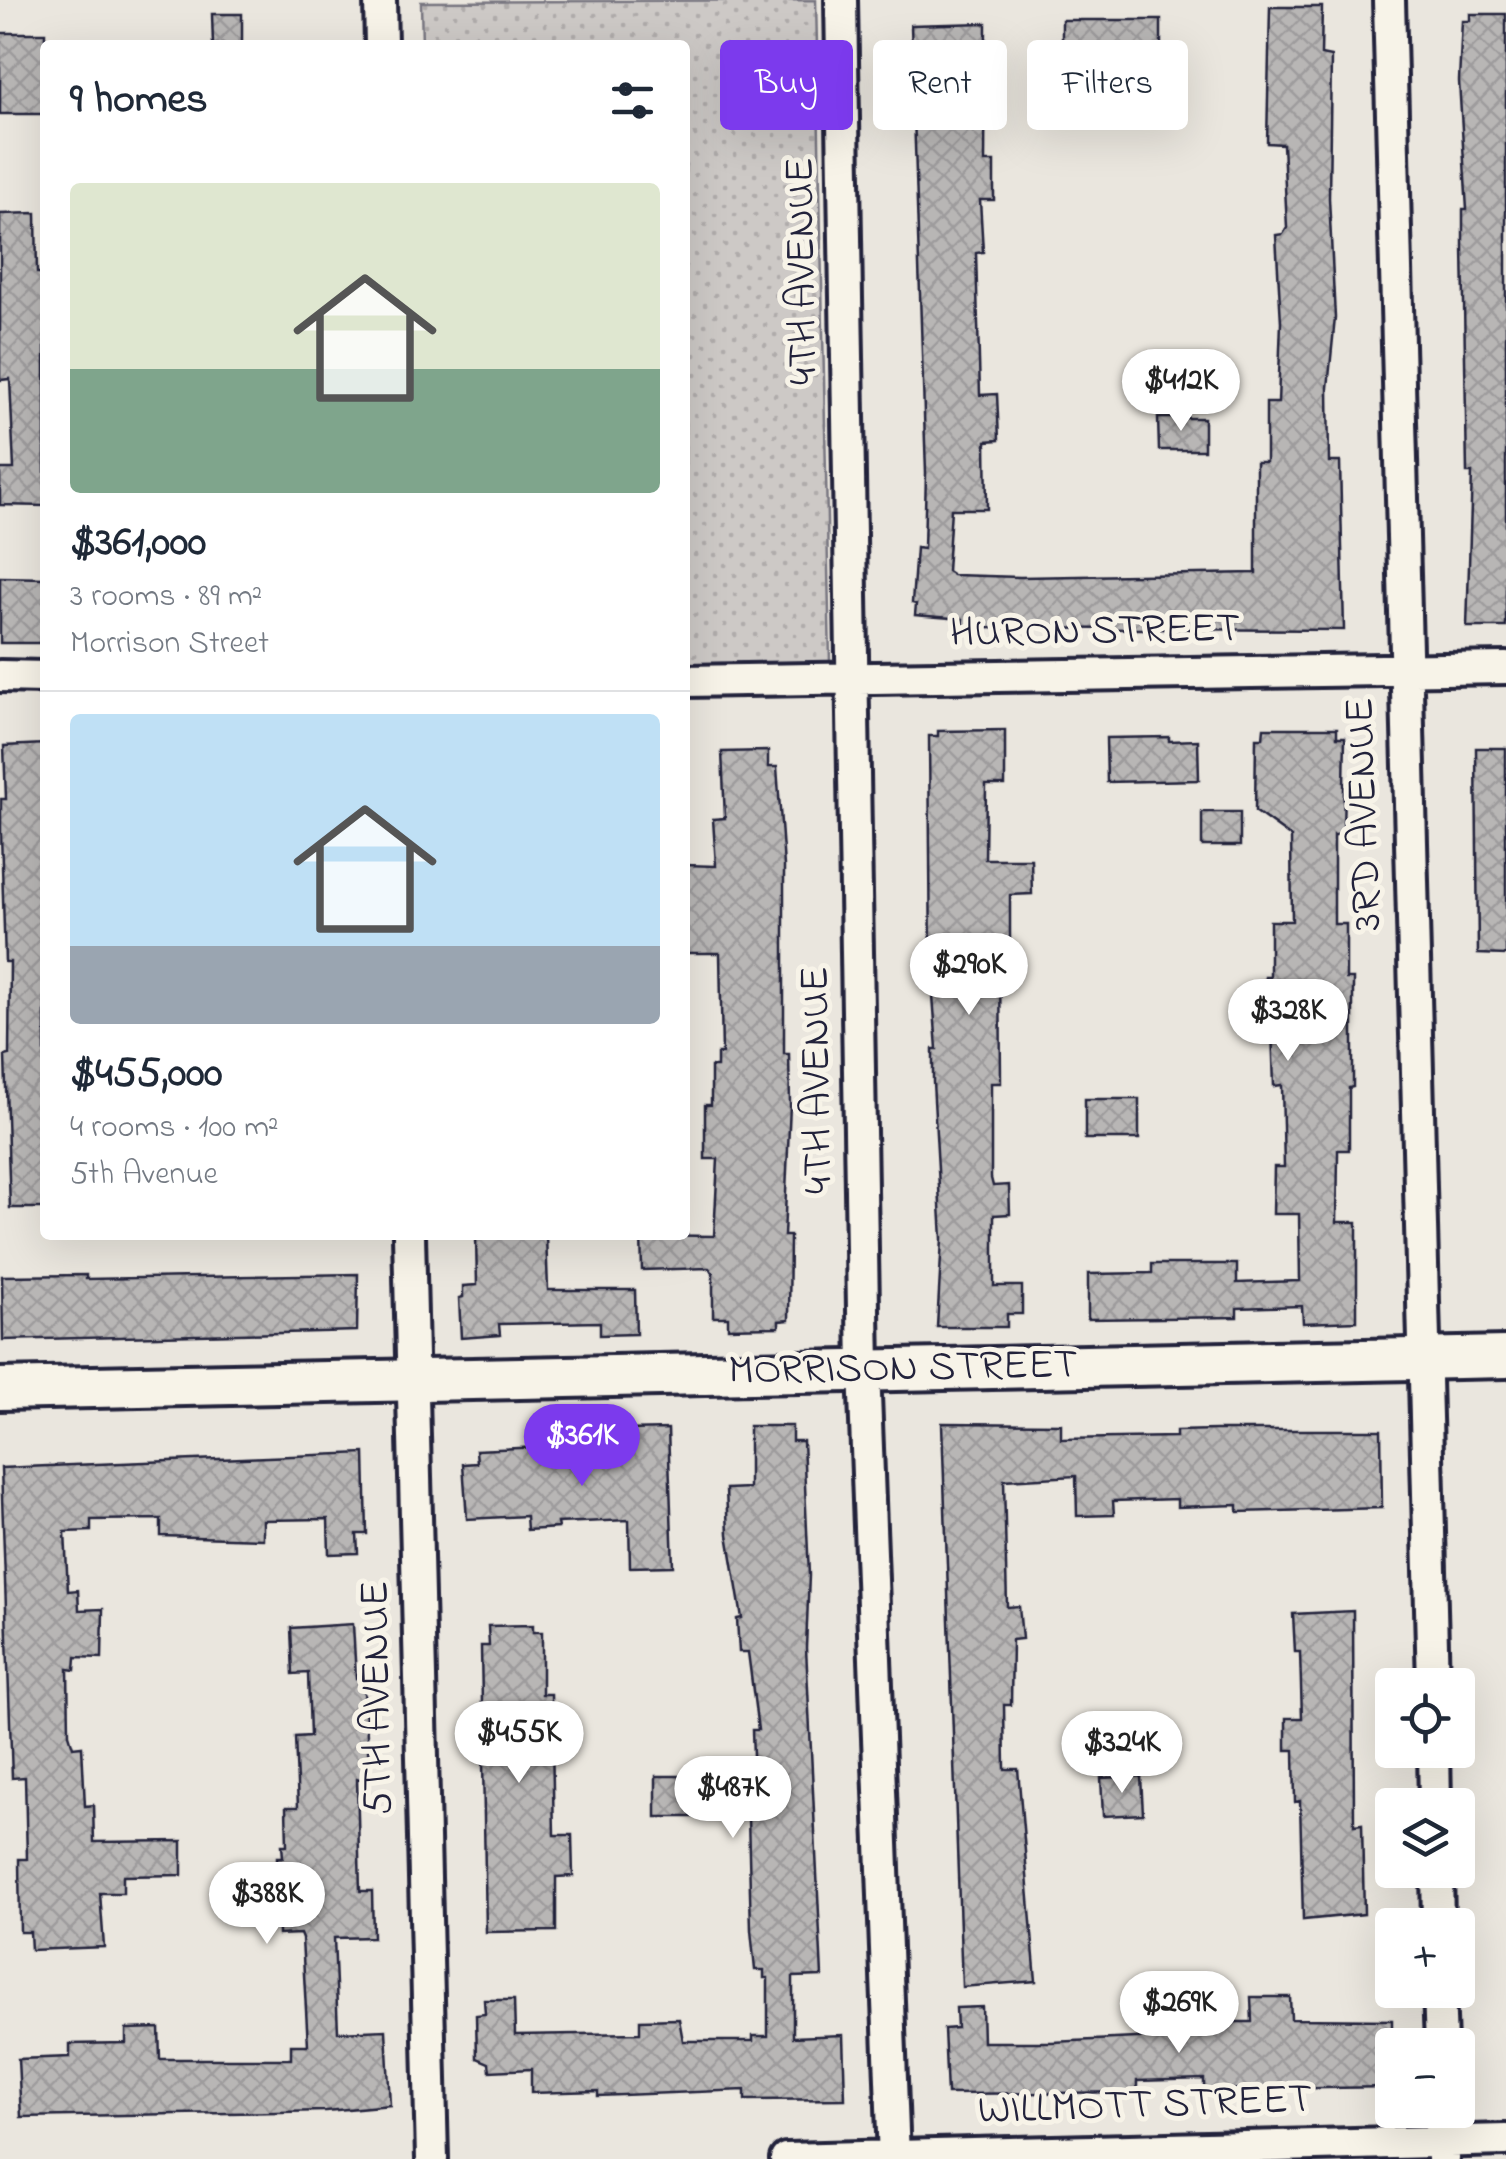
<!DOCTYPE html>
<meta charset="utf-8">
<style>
body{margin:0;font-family:"Indie Flower",sans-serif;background:#f6f6f7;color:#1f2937;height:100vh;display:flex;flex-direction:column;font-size:38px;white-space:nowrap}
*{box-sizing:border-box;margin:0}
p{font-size:32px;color:#747a83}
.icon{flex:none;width:55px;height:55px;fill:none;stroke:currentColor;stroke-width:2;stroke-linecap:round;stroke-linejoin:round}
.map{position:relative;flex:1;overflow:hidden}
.drawer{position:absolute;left:40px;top:40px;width:650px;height:1200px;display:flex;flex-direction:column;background:#fff;border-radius:10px;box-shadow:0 10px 40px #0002}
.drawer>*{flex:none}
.top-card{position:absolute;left:720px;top:40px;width:635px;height:90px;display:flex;gap:20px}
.tools{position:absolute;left:1375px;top:1668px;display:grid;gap:20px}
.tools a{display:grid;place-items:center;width:100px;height:100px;border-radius:10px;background:#fff;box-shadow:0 10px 40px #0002;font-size:50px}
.price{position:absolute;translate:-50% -85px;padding:0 22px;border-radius:35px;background:#fff;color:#222;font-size:32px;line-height:65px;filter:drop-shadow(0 2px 5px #0008)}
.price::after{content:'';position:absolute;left:50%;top:60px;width:30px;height:22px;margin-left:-15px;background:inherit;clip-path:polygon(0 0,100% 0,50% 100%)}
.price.selected{background:#7c3aed;color:#fff}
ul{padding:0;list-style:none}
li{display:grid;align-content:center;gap:20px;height:530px;padding:0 30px}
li+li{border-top:2px solid #e0e1e3}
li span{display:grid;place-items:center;height:310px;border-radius:10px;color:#555}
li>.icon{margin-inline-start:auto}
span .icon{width:180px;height:180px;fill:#fffc;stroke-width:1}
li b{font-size:42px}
h2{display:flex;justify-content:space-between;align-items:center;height:120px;padding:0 30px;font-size:42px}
.chip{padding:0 35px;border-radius:10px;background:#fff;box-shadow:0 10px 40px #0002;font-size:35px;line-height:90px}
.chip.selected{background:#7c3aed;color:#fff}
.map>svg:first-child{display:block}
</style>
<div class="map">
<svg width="1506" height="2159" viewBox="0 0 1506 2159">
<defs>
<pattern id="park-dots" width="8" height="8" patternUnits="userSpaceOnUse" patternTransform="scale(2.5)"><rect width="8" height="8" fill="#cdc9c6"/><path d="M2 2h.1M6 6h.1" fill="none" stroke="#b0acab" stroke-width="1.8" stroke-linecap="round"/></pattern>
<pattern id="building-cross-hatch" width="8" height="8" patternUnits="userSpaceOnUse" patternTransform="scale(2.5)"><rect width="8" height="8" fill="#b8b6b5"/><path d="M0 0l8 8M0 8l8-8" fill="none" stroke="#9e9c9d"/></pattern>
</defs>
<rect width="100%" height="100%" fill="#eae6de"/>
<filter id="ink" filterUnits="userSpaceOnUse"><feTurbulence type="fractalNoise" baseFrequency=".01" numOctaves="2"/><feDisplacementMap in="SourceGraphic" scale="20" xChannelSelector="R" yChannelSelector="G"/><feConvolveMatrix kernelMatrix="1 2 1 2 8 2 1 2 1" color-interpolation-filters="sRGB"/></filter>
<g filter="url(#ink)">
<path fill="url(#park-dots)" stroke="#787680" stroke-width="2.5" d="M816,0L830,663L685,666V45H422L421,2Z"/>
<path fill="url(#building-cross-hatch)" stroke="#22223b" stroke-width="2.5" d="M1270,7H1322L1321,55L1331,57L1329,198L1335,318L1328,388L1329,462H1340L1344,630L962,628L963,619L915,615L916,604L912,603L916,548L924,549L926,473L911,25L986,23L985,162H994V200H980L983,252L976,253L980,395L997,394L999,440L986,441L987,509H951L947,571L953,575L1020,577L1256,573V462H1266V403H1278L1281,322L1276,235L1283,234L1287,228L1283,144L1267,143Z
M212,14H242V45H213Z
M1470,14H1506V627H1467L1472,473H1467L1463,245V210H1467L1459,81L1462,21H1470Z
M1062,20H1161V82H1124V71H1062Z
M0,33H45V114H0Z
M36,213L37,273H45V506L0,505V469H14L10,379L0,380V214Z
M1158,418H1204V450H1159Z
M0,577L45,578V643H0Z
M1264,728H1337V737H1345L1343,835H1334V924H1346V979H1353V1087L1349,1088V1150H1338V1154L1337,1222H1357V1321L1303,1323L1302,1306L1237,1308V1317L1088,1319V1274L1152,1273V1264H1237V1283L1300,1281L1299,1214H1273L1274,1167H1284L1282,1085L1274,1086L1272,1029H1264L1265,977H1270V921H1292L1291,837L1255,811L1256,738H1263Z
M1005,730V785H986L985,859H1031L1032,894L1010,895V958H1000L1001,1083H991V1178L993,1186L1009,1185L1010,1214L994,1215V1286H1022V1314H1007V1327H937L942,1239L933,1082V1049H937L931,968L929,736H938V731Z
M1169,737V741L1198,740L1199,780L1107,782L1106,738Z
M45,744V1208H10L5,1056L9,1055L10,962H5L1,833V799H6L4,746Z
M1476,748H1506V955L1478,954Z
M768,751V767H777L784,866V1054H789L790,1105L784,1236H790L789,1320L779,1321V1327L728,1328V1317H713V1273L709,1268L642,1270L641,1235L714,1236L718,1159H705V1105H711V1067H717V1054H722L720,953H685L686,865L716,866L713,819L725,818L722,752Z
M1202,812H1240V846H1202Z
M1085,1099H1139V1139H1085Z
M546,1235L548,1290H635L636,1334L600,1335V1322L499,1324L500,1335L461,1338L459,1298L463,1297V1286L477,1285L476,1237Z
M358,1274L357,1331L3,1340L2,1276L86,1275V1279Z
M942,1423L1061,1424V1439L1176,1437V1431L1216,1430H1381L1382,1508L1238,1512V1505L1177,1507V1499L1113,1501L1114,1515L1077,1516L1076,1476L1004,1480L1007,1607L1019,1606L1022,1639L1012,1640L1011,1705H1004L1005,1769H1018L1036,1981L962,1987Z
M749,1426H792V1441H803L809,1575L806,1648L822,1976L793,1977V2037L843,2035L845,2099L745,2100V2090L598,2096V2091L531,2093V2069L490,2071L489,2063L477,2058L476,2015L485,2014L484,2000H514L515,2035L640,2033V2020L679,2019L683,2041H753V2036H768V1978H764V1970H755L751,1930L748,1817H656V1776H698V1788L754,1783L752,1730H758L748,1652H739L737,1619L742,1618L728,1534L726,1489L749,1488Z
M668,1429L673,1566L630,1567L629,1520L557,1523L558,1528L527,1530L526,1516L467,1519L463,1464L477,1463L476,1450L627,1443L626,1430Z
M365,1453L367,1534H357L358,1553L329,1554L328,1519L263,1520V1539L161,1536V1519L91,1520V1531L65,1532L68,1591L78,1590L79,1610L103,1609L102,1658L76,1657L75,1670L68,1669L69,1734L73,1747L82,1746L85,1806L93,1805L94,1842L182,1841V1875L123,1876V1893H100L104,1947L31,1950L30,1932H20L19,1859H27L25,1777L12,1778L1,1468Z
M1353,1611L1354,1825L1362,1824L1364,1914L1303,1920L1300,1801L1295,1802L1294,1750H1286V1718H1302L1300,1652H1295L1293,1614Z
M353,1624L356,1678L363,1677L370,1778L357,1779L360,1891H372L373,1937L334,1938L338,2032L386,2030L390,2105L326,2111L21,2117L18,2059L70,2057V2044L126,2043V2029L159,2028L160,2059H291V2045H308L302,1939L300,1934L278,1935L277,1857H283L282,1845H287L286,1807H298L295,1737L310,1736L308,1673L293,1674L291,1628Z
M533,1625V1632H542V1694H551L554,1835H572L573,1876L556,1877V1931L486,1932L481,1646H489L488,1626Z
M1141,1776L1143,1814L1103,1816L1101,1778Z
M1251,1997H1290L1291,2019L1392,2020V2087L1204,2090V2079L1137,2081V2092L947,2094L944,2029L957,2028L956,2008L982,2007L983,2042H1052L1156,2037L1155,2022H1252Z"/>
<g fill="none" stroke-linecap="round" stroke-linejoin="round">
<g stroke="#22223b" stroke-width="38">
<path id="street" d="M380,0L381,45
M841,0L864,1369L894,2159
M1389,0L1433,1685
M0,676L45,677
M685,681L1506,668
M409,1235L432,2159
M1434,1750L1435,1805
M1437,1870L1438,1925
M1439,1990L1441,2045
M1442,2110L1443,2159
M786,2159L1506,2140"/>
</g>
<g stroke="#22223b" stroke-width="48">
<path id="secondary" d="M0,1389L1506,1357"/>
</g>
<use href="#street" stroke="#f7f3e8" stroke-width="30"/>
<use href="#secondary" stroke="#f7f3e8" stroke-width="40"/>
</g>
</g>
<g text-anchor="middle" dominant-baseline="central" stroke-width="10" stroke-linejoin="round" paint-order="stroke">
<g font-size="42" fill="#22223b" stroke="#f7f3e8">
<text transform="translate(803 271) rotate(-91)">4TH AVENUE</text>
<text transform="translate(1095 632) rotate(-1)">HURON STREET</text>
<text transform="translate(1365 814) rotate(-92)">3RD AVENUE</text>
<text transform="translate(818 1080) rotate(-91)">4TH AVENUE</text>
<text transform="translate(903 1369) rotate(-1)">MORRISON STREET</text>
<text transform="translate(378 1698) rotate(-91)">5TH AVENUE</text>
<text transform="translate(1145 2106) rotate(-2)">WILLMOTT STREET</text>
</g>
</g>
</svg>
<div class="tools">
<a><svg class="icon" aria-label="locate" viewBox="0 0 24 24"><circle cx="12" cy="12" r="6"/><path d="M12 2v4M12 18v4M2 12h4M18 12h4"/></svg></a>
<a><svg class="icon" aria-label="layers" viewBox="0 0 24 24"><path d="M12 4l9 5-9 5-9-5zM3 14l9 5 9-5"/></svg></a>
<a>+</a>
<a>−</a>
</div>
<b class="price" style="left:1181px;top:434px">$412K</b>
<b class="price" style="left:969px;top:1018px">$290K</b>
<b class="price" style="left:1288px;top:1064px">$328K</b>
<b class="price selected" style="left:582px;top:1489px">$361K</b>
<b class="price" style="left:519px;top:1786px">$455K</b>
<b class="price" style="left:1122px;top:1796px">$324K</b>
<b class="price" style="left:733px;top:1841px">$487K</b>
<b class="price" style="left:267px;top:1947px">$388K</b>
<b class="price" style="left:1179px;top:2056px">$269K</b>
<div class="top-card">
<a class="chip selected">Buy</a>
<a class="chip">Rent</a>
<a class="chip">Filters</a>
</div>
<section class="drawer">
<h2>9 homes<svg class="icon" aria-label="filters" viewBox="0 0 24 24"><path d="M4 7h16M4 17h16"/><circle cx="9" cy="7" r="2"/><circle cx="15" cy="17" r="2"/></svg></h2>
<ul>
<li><span style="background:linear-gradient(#dfe7d0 60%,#7fa58c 0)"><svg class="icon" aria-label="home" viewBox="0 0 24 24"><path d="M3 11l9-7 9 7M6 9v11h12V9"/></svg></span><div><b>$361,000</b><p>3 rooms · 89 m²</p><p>Morrison Street</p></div></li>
<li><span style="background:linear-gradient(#bfe0f5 75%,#9aa5b1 0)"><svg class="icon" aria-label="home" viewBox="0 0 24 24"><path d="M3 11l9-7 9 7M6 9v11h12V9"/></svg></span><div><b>$455,000</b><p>4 rooms · 100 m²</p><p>5th Avenue</p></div></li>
</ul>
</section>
</div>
